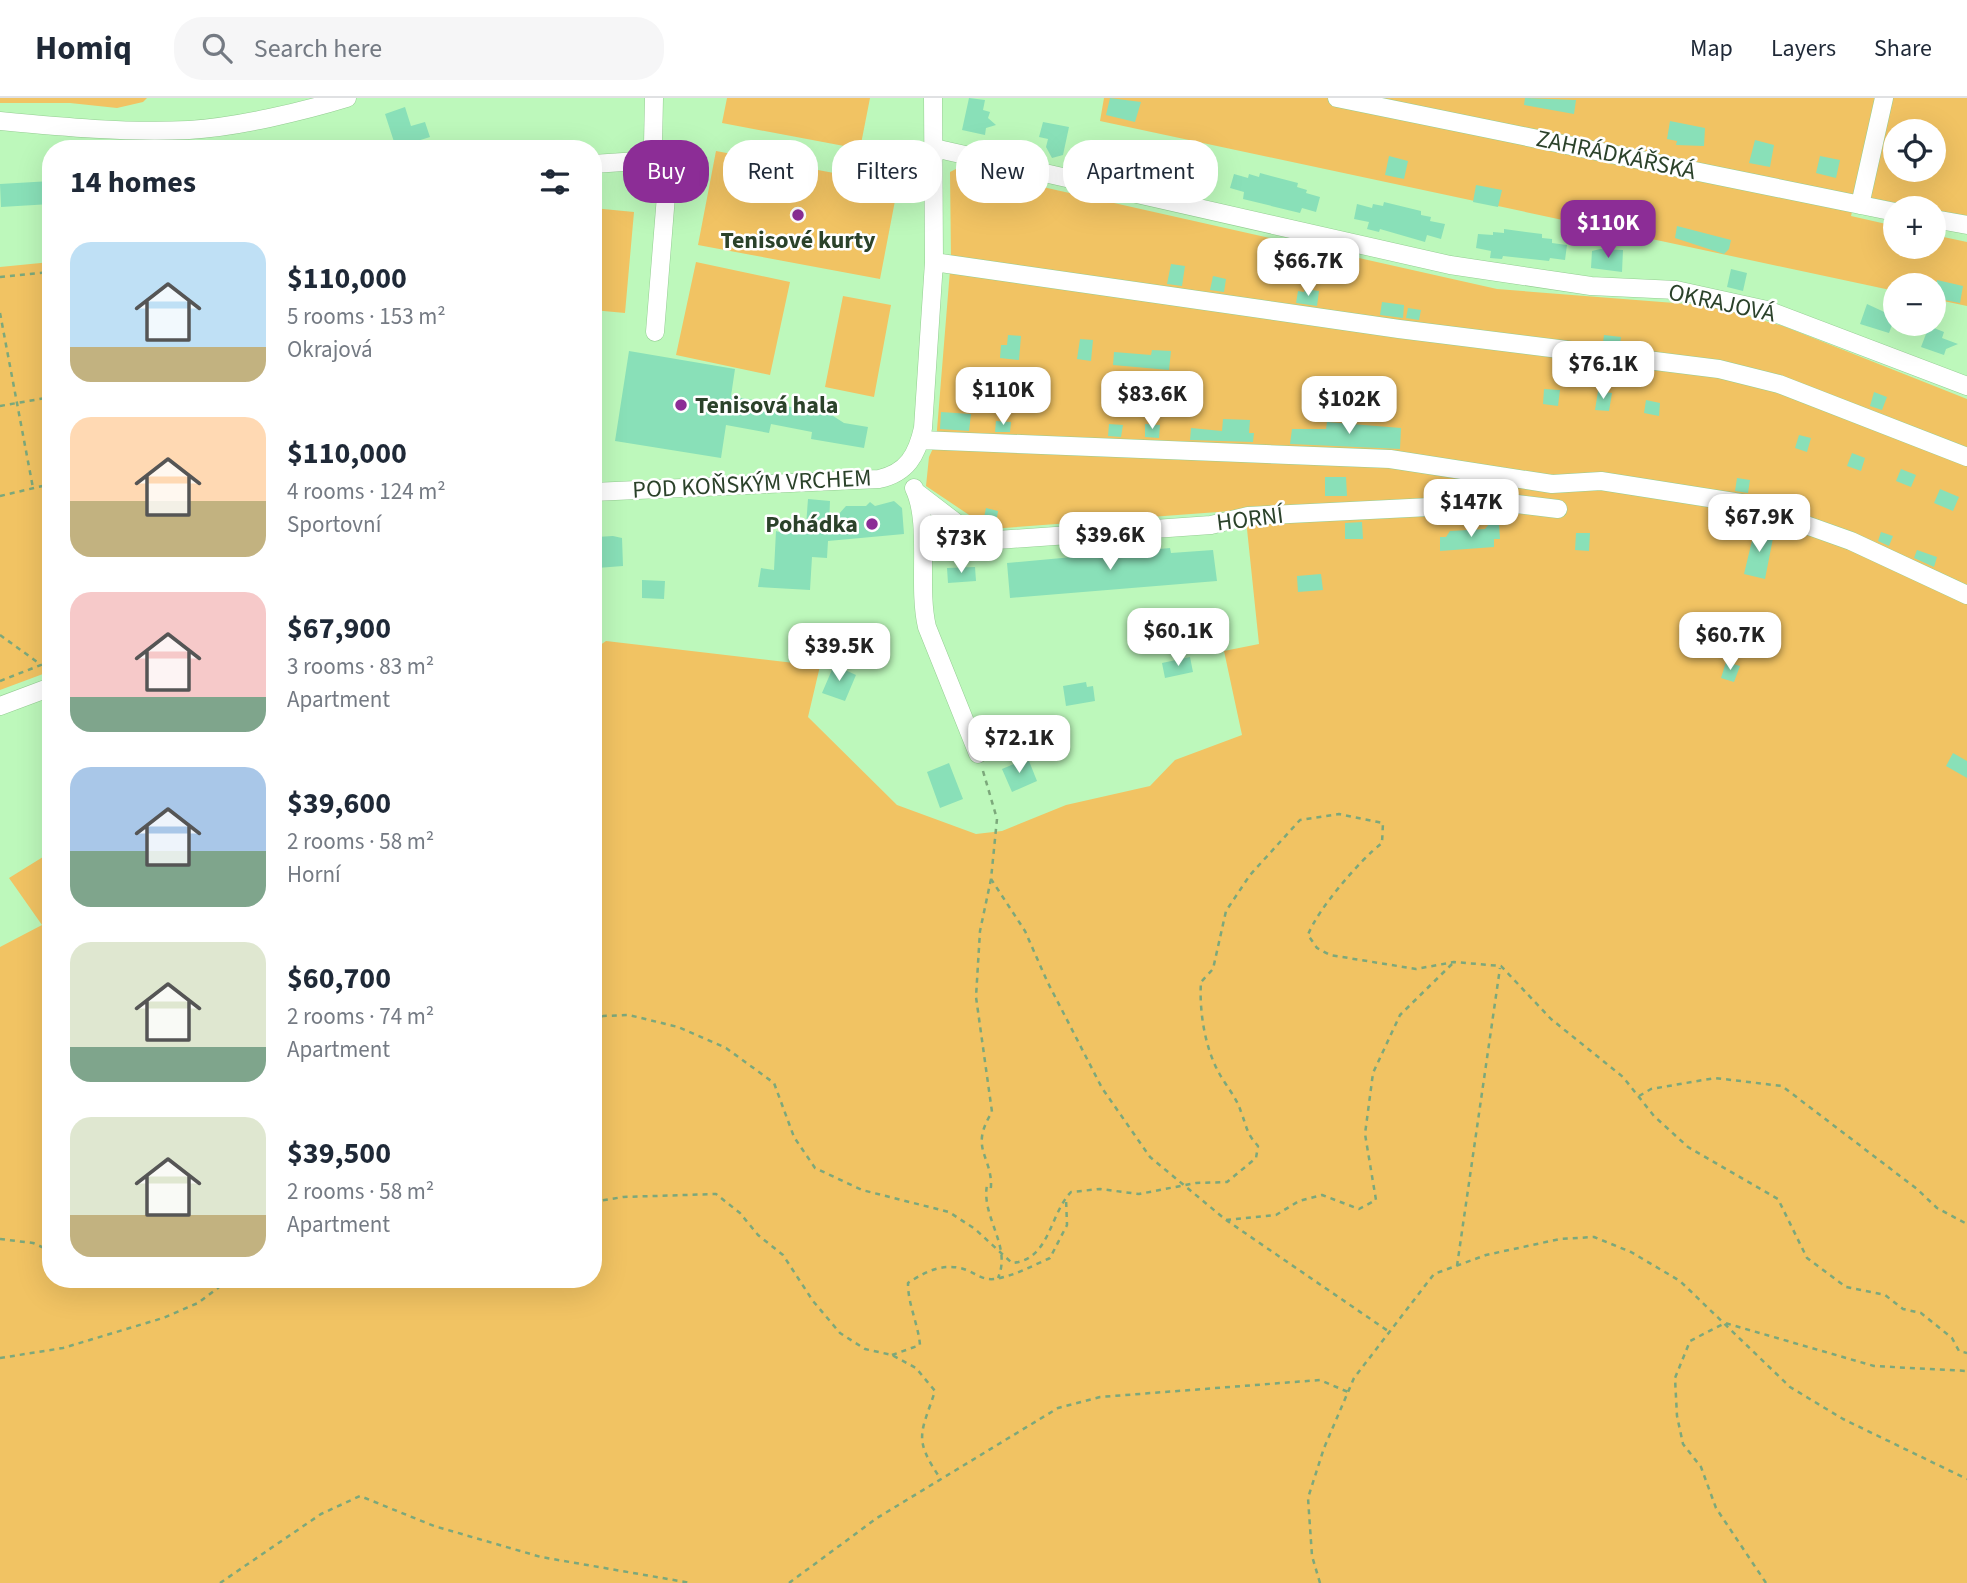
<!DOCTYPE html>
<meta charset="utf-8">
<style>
body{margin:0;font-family:"Source Sans 3",sans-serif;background:#f6f6f7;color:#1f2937;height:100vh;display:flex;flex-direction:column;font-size:26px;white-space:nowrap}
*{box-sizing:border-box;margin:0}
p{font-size:23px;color:#747a83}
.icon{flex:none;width:38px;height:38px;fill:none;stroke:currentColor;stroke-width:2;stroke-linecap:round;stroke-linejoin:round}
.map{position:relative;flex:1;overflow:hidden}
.panel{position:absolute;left:42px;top:42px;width:560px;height:1148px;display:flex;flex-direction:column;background:#fff;border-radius:28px;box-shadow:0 7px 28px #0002}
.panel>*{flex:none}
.banner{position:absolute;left:623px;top:42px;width:665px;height:63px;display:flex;gap:14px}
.fabs{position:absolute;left:1883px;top:21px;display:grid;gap:14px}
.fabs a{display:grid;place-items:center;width:63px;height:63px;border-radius:50%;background:#fff;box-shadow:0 7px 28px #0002;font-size:35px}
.price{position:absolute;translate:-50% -60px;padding:0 16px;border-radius:14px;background:#fff;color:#222;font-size:23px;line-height:46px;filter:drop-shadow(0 2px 4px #0008)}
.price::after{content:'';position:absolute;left:50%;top:42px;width:21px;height:16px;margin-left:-10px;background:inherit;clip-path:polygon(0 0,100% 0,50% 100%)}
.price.active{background:#8c2d96;color:#fff}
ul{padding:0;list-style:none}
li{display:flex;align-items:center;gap:21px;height:175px;padding:0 28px}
li span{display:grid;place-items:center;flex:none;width:196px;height:140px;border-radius:21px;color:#555}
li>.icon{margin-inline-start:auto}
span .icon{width:84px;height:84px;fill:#fffc;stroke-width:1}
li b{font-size:30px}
h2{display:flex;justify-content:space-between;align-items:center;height:84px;padding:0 28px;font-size:30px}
.tag{padding:0 24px;border-radius:28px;background:#fff;box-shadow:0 7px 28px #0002;font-size:24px;line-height:63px}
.tag.active{background:#8c2d96;color:#fff}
header{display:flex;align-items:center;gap:42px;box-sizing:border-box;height:98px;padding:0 35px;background:#fff;border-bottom:2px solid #e0e1e3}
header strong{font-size:33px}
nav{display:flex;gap:38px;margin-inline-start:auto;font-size:24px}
.search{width:490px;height:63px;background:#f6f6f7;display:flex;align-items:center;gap:18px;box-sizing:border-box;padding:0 24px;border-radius:28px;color:#747a83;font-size:26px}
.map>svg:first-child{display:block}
</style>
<header>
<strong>Homiq</strong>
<div class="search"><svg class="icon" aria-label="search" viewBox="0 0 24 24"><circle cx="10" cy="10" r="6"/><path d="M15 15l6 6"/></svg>Search here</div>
<nav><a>Map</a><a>Layers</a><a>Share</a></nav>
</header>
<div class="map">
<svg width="1967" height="1485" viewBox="0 0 1967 1485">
<rect width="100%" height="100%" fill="#bdf8bb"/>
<path fill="#f1c363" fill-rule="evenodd" d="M0,0H147L143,4L117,10L70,5H0Z
M727,0H870L860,51L722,25Z
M1104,0H1967V119L1856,97L1851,118L1895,128V149H1934V137L1967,144V208L1934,201V187H1895V193L1100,23ZM1895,33H1934V72H1895Z
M716,53L898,87L880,181L698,147Z
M958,70L1497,191L1713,208L1783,228L1967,301V1485H0V849L42,827L9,780L51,754V1181H593V552L606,543L820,568L808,619L897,707L976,736L1002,733L1066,707L1150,688L1175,662L1242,637L1224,553L1259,546L1245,412L990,431L926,388L929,359L936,344L951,160L950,74Z
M593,110L634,114L625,215L593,212Z
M51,164V573L0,592V169Z
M696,164L790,184L770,277L676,257Z
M843,198L891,207L874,299L825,289Z"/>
<path fill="#89e0b8" d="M969,0L985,2L983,12L990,14L988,20L996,27L986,30L985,37L962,32Z
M1110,0L1141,4L1135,24L1106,17Z
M1525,0L1576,2L1574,16L1524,7Z
M405,9L411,28L425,24L430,39L411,45L409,50H396L385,16Z
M1670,23L1705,30L1704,48L1676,47L1677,43L1667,41Z
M1043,24L1069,29L1063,57L1052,60L1046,49L1048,41L1039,39Z
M1755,42L1774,47L1770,69L1749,65Z
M1138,48L1176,56L1175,60L1185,62L1184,66L1199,69L1196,84L1181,80L1180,88L1135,74L1134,78L1122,75L1123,68L1109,65L1112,50L1127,53V49L1138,52Z
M1389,58L1408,63L1404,81L1385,77Z
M1820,58L1840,62L1836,80L1816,75Z
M1260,75L1298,85L1297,89L1307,92L1306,95L1320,99L1316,114L1302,110L1300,115L1243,101L1244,94L1230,90L1234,76L1248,80L1249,76L1259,79Z
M51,83V106L1,109L0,86Z
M1476,87L1502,92L1498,109L1473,104Z
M1384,104L1421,113V117L1431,119L1430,123L1445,126L1441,141L1427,137L1425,144L1380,131L1379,134L1367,131L1369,124L1354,121L1357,106L1372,110L1373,106L1383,108Z
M1677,128L1731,142L1729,151L1724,156L1675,140Z
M1504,131L1542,136V140L1552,141V145L1567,147L1565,162L1550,160L1549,163L1503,158L1502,161L1490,160L1491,153L1476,150L1478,136L1493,137V134L1504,135Z
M1600,151L1623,152L1622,174L1591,170L1592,153Z
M1171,166L1185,168L1182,188L1167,186Z
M1731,171L1747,175L1743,193L1727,189Z
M1213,178L1226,181L1224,194L1210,192Z
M1937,182L1963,188L1960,205L1934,200Z
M1305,191L1319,193L1317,208L1296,205L1298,193L1304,194Z
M1382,204L1404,207L1403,220L1380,217Z
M1867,206L1895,219L1889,235L1860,226Z
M1408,210L1421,212L1419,222L1406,220Z
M1929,228L1944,234L1942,240L1958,246L1946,251L1944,257L1921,249Z
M1008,237L1021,238L1019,262L1000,260L1001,247H1007Z
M1604,237L1621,239L1620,247L1603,245Z
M1080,241L1093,242L1091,263L1077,261Z
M1152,252L1171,253L1169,272L1113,267L1114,254L1151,257Z
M629,253L735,271L731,298L830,316L844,325L868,329L864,350L811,341L812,334L771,326L769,335L726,327L721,360L615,343Z
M1544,291L1560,292L1558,308L1543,306Z
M1598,293L1612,295L1609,313L1595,312Z
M1874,294L1887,299L1882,312L1870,308Z
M1646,302L1660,305L1659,318L1644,315Z
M941,314L971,316L969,333L940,331Z
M1223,321L1250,322L1249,335H1254L1253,344L1190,342L1191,330L1222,333Z
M996,323L1011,324L1010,334H995Z
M1327,324L1401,330L1400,351L1290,346L1292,331H1326Z
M1109,326L1123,327L1121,339L1108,338Z
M1145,326L1160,327L1159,340L1145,339Z
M1799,337L1811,340L1807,354L1795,350Z
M1852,355L1865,360L1861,373L1847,368Z
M1901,371L1916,377L1911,389L1896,383Z
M1325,379H1346L1347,398H1325Z
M1737,380L1750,382L1748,395L1735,393Z
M1940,391L1959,399L1953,413L1934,405Z
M808,401L830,403L829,427L846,408H866L870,404L875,408L894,403L902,410L904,436L828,443L827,460L812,459L810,492L758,489L761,470L774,472L776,433L779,434L780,427L806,428Z
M986,410L998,413L996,426L983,424Z
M1362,424L1363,441H1345V425Z
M1489,426H1499L1500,441H1494V449L1440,453V439H1446L1450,433L1485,431Z
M1755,430L1774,435L1765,481L1744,476Z
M1881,434L1893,438L1889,448L1878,443Z
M1576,435H1590L1589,453L1575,452Z
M613,438L622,440L623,468L597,470L596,439Z
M1170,450L1171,455L1213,452L1217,483L1010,500L1007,465Z
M1917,452L1937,459L1934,469L1914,460Z
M975,469L976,483L948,485L947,470Z
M1321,476L1323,492L1298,494L1297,478Z
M642,482L665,483L664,501L642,500Z
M1190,559L1193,574L1165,580L1162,565Z
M1726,564L1740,568L1734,584L1721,580Z
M834,567L856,577L845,603L822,595Z
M1086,584L1087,589L1093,588L1095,603L1066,608L1063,588Z
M1953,655L1967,663V680L1946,668Z
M1021,663L1022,666L1029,663L1037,683L1012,694L1002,671Z
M949,665L963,701L940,710L927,674Z"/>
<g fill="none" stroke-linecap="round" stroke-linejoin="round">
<g stroke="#94cd92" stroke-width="19">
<path id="minor" d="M654,0L653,46L669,61L655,234
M1337,0L1895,114
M0,23C63,29 126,35 189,32C237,29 301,14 347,0
M934,50L1450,167L1591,188L1676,192L1767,212L1967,288
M593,66L669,61
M1860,107L1884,0
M1934,121L1967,127
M934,164L1399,231L1719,271L1779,286L1967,359
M920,342L1390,361L1552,386L1601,383L1747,406L1851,443L1967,497
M914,390C931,425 917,487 927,529L978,656
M593,394L879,381C907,375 917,357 923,330L934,164L933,0
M916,394L971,436L997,442L1211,427L1248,418L1509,405L1558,411
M0,608L51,589"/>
</g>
<path stroke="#7ca87b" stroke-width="2.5" stroke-dasharray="5 5" stroke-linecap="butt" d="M0,179L51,174
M0,215L33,390
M0,308L51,299
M0,398L51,386
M0,537L40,566
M0,583L51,563
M983,673L997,721L991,781L1025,833L1047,883L1102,990L1150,1059L1226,1122L1388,1233
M991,781L980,833L976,899L992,1014C969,1051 992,1057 991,1089L987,1087C981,1119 1012,1148 998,1180
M593,923L603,918L629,917L678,929L726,950L774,985L794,1039L815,1070L862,1092L949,1114L975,1131L1012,1165C1050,1162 1049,1117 1071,1094L1100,1091L1139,1096L1196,1085L1227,1084L1256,1060L1258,1048C1246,1035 1247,1029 1241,1014C1237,1000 1226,988 1219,975C1205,950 1199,913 1201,884L1213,871L1226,813L1250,777L1300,722L1339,716L1378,724L1383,725L1382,745C1360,762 1317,812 1308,837L1317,850L1330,857L1416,871L1454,864L1501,868L1551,921L1623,979L1654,1018L1688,1049L1778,1101L1807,1160L1846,1189L1885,1197L1903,1211L1921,1215L1952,1240L1959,1253L1967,1255
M1639,998L1651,991L1715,980L1782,988L1917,1091L1937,1110L1967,1126
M593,1104L623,1099L716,1096L740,1115L758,1137L783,1157L813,1203L840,1235L865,1251L892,1257L916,1270L935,1293C921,1336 913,1340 940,1380
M1226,1122L1276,1117L1299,1103L1322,1097L1359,1111L1376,1102L1365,1036L1373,975L1400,917L1452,866
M0,1141L33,1145L51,1153
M1457,1168L1500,870
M892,1257L920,1247C918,1225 908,1207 908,1185C926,1173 946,1163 969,1173C978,1177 983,1182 994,1181C1012,1179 1034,1167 1050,1160L1067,1127L1066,1100
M0,1260L63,1250L163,1220L198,1205L223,1186L239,1181
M220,1485L321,1416L360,1398L434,1428L541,1459L691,1485
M789,1485L877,1420L1058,1310L1100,1299L1320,1282L1348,1294
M1320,1485L1312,1458L1308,1400L1324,1350L1354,1280L1434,1176L1486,1157L1560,1141L1594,1139L1631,1154L1680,1183L1790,1289L1843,1321L1967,1381
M1766,1485L1716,1410L1701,1369L1683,1346L1677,1318L1675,1280L1690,1243L1725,1225L1874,1268L1967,1273"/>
<use href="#minor" stroke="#fff" stroke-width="18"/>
</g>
<g fill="#8c2d96" stroke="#fff" stroke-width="2.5">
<circle cx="798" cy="117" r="7"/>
<circle cx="681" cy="307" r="7"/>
<circle cx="872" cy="426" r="7"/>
</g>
<g text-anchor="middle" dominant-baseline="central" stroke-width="5" stroke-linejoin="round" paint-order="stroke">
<g font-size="24" fill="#2b422a" stroke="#fff">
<text transform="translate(1616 57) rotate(12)">ZAHRÁDKÁŘSKÁ</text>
<text transform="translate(1722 205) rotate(12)">OKRAJOVÁ</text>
<text transform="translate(752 386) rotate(-3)">POD KOŇSKÝM VRCHEM</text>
<text transform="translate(1250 421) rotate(-7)">HORNÍ</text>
</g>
<g font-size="24" font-weight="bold" fill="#2b422a" stroke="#fff">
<text x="798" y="142">Tenisové kurty</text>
<text x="695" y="307" text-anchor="start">Tenisová hala</text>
<text x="858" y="426" text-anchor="end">Pohádka</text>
</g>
</g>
</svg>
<div class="fabs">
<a><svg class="icon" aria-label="locate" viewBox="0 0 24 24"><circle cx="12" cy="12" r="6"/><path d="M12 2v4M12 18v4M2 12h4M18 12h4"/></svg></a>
<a>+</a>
<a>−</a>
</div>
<b class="price active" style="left:1608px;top:162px">$110K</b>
<b class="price" style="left:1308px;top:200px">$66.7K</b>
<b class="price" style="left:1603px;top:303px">$76.1K</b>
<b class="price" style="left:1003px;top:329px">$110K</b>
<b class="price" style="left:1152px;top:333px">$83.6K</b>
<b class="price" style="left:1349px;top:338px">$102K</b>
<b class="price" style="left:1471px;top:441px">$147K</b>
<b class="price" style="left:1759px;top:456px">$67.9K</b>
<b class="price" style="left:1110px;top:474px">$39.6K</b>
<b class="price" style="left:961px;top:477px">$73K</b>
<b class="price" style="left:1178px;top:570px">$60.1K</b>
<b class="price" style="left:1730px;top:574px">$60.7K</b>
<b class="price" style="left:839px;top:585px">$39.5K</b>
<b class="price" style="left:1019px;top:677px">$72.1K</b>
<div class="banner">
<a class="tag active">Buy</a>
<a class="tag">Rent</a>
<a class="tag">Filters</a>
<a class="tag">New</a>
<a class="tag">Apartment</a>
</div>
<section class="panel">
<h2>14 homes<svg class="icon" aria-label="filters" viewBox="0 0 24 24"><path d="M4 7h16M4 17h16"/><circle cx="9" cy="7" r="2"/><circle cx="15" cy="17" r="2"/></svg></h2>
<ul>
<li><span style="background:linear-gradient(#bfe0f5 75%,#c2b280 0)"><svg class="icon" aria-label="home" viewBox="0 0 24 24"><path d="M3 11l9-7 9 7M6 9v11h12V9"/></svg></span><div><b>$110,000</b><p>5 rooms · 153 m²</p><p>Okrajová</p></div></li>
<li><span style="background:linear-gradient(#ffd9b3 60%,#c2b280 0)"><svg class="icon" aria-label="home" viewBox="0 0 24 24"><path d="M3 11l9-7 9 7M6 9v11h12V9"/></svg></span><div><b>$110,000</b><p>4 rooms · 124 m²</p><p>Sportovní</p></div></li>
<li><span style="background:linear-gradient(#f6c9c9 75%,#7fa58c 0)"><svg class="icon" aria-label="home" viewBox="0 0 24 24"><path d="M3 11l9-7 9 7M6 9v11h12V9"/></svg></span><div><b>$67,900</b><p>3 rooms · 83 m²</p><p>Apartment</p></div></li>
<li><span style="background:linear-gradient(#a9c7e8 60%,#7fa58c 0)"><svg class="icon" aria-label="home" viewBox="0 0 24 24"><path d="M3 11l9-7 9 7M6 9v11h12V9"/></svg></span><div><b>$39,600</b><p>2 rooms · 58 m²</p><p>Horní</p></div></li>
<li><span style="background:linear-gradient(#dfe7d0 75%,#7fa58c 0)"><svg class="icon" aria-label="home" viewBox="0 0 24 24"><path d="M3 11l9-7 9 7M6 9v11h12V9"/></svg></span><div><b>$60,700</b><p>2 rooms · 74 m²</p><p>Apartment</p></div></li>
<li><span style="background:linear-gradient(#dfe7d0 70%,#c2b280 0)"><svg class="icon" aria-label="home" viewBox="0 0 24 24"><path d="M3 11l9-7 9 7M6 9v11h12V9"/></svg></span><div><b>$39,500</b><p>2 rooms · 58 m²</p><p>Apartment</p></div></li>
</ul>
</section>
</div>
